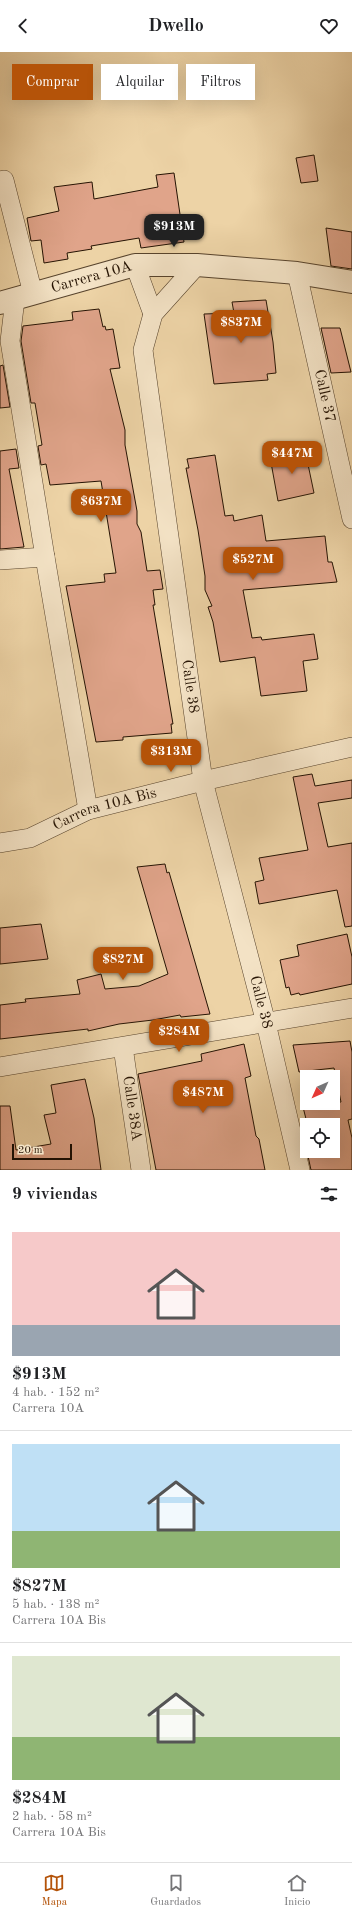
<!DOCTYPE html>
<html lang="es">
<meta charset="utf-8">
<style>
body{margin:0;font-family:"Old Standard TT",serif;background:#f6f6f6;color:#202124;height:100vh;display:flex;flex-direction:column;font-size:15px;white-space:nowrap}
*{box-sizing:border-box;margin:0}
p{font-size:13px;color:#757577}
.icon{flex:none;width:22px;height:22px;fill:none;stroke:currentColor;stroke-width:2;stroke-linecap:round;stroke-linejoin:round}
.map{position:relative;height:1118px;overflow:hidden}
.side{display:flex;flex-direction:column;background:#fff;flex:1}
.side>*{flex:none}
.guide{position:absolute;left:12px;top:12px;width:328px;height:36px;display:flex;gap:8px}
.needle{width:26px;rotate:225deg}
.controls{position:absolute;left:300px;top:1018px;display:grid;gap:8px}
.controls a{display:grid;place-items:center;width:40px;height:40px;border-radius:0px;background:#fff;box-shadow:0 4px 16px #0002;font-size:20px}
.scale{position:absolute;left:12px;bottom:10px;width:60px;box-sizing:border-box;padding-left:4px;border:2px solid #251303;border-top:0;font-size:11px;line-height:14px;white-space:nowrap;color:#251303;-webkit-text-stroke:3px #f3e2c5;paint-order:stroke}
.price{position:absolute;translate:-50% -34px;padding:0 9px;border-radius:8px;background:#b45309;color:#fff;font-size:13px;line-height:26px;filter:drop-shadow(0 1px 2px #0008)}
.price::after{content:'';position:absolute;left:50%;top:24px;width:12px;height:9px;margin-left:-6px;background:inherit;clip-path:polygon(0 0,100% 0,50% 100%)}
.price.active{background:#222;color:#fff}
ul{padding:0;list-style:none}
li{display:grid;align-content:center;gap:8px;height:212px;padding:0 12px}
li+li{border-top:1px solid #e0e0e0}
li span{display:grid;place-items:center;height:124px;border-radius:0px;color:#555}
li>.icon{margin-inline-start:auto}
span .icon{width:72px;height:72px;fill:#fffc;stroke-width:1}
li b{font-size:17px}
h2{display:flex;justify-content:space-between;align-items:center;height:48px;padding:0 12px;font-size:17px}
.pill{padding:0 14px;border-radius:0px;background:#fff;box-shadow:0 4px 16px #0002;font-size:14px;line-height:36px}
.pill.active{background:#b45309;color:#fff}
header{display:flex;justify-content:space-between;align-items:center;height:52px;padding:0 12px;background:#fff;font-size:18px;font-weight:700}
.dock{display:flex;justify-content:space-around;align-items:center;height:56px;border-top:1px solid #e0e0e0;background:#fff;font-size:11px;color:#757577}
.dock a{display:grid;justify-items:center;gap:2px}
.dock .active{color:#b45309}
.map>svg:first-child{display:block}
</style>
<header><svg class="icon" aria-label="back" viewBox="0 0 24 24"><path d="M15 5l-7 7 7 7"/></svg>Dwello<svg class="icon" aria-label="heart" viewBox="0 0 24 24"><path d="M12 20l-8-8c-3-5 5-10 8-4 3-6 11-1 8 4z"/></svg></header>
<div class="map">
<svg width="352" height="1118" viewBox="0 0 352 1118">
<rect width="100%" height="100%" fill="#edd3a6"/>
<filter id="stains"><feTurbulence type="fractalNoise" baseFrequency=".005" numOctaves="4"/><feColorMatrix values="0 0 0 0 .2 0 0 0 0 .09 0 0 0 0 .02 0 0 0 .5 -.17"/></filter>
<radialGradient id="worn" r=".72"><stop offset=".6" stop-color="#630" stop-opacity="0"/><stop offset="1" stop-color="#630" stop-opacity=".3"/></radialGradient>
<path fill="#e0a48a" stroke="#251303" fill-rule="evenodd" d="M314,103L318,129L301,131L296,106Z
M174,121L184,190L141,196L139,186L91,194L92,197L67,201L68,207L44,211L41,188L31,189L27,166L59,159L54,135L92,130L94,147L158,135L156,123Z
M326,176L352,180V217L331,214Z
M266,248L273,290L276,321L267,322L268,328L214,332L204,262L234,261L232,250Z
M99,257L103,275L105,274L106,278L113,277L120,316L110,317L125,378V393L137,459V472L141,480L147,519L160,518L163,537L153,538L155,553H153L173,672H171L172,681L123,685V688L96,690L66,534L105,530L104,522L116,521L101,429L50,433L46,412L41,413L38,394L42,393L35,351H31L21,289L23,274L73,268L72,260Z
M321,276H340L351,320L331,321Z
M3,313L10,355L0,356V314Z
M16,397L19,416L9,417L24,495L0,497V399Z
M305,398L314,441L278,449L270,405Z
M215,403L225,464L233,463L234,469L262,463L266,489L325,484L328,510H332L337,530L243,538L252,586L261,585L262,588L314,582L318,607L303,609L307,639L261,644L255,605L220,610L213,570L208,555L212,554L205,538V524L198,478L186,416H189L187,407Z
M312,722L315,734L352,728V746L318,751L328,795L352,791V874L345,875L337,838L259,852L255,830L264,828L259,806L308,798L293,725Z
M165,812L167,821L169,820L210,962L181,965L180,963L153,968L119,972L88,979V977L0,987V953L26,950L25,947L80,942L77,928L101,922L105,937L139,934L168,922L137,815Z
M41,872L48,907L0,912V876Z
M347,882L352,905V932L300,943L299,941L291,943L289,935L286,936L280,908L299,904L297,893Z
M350,989L352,1000V1067L348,1068L352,1086V1118H311L301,1072L307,1071L303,1055L341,1050L334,1016L299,1020L293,993ZM307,1073H333V1099H307Z
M244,992L251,1024L245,1026L256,1084L259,1087L265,1118H156L138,1022L202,1009L201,1002Z
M85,1027L94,1066L101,1118H0V1054H10L16,1098L51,1092L44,1063L56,1061L51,1033Z"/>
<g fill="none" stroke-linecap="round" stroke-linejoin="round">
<g stroke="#57432c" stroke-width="20">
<g id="minor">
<path d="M4,128L33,242"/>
<path d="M135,213L153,262"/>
<path id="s1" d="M197,213L153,262L143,298L203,729L266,971L300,1118"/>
<path id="s2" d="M297,221L352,467"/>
<path d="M15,247L10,289L45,505L88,758"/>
<path d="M0,508L45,505"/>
<path id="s3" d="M0,791L30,786L88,758L203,729L352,695"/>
<path id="s4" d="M123,995L141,1118"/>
<path d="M0,1015L352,956"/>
</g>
</g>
<g stroke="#57432c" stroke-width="24">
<g id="tertiary">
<path id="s5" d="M0,251L135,213H197L297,221L352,230"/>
</g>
</g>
<use href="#minor" stroke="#f3e2c5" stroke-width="19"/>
<use href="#tertiary" stroke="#f3e2c5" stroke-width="22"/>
</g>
<g text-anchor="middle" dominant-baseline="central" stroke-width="3.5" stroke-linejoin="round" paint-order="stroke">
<g font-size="15" fill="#251303" stroke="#f3e2c5">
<text stroke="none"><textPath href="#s5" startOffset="95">Carrera 10A</textPath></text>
<text stroke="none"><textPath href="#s2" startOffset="126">Calle 37</textPath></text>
<text stroke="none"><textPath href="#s1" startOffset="443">Calle 38</textPath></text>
<text stroke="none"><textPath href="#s3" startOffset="111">Carrera 10A Bis</textPath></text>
<text stroke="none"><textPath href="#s1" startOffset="767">Calle 38</textPath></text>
<text stroke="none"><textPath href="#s4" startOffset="62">Calle 38A</textPath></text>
</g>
</g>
<rect width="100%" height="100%" filter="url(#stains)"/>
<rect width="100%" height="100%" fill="url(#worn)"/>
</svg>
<div class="controls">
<a><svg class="needle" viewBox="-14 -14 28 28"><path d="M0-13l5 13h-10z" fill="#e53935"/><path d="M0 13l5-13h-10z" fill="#757577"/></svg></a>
<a><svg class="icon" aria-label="locate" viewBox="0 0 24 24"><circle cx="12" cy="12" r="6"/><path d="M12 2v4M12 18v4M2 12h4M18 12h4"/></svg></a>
</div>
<div class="scale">20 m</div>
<b class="price active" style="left:174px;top:196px">$913M</b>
<b class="price" style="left:241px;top:292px">$837M</b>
<b class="price" style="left:292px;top:423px">$447M</b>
<b class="price" style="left:101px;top:471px">$637M</b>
<b class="price" style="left:253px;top:529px">$527M</b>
<b class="price" style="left:171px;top:721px">$313M</b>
<b class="price" style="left:123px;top:929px">$827M</b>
<b class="price" style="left:179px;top:1001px">$284M</b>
<b class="price" style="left:203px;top:1062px">$487M</b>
<div class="guide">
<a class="pill active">Comprar</a>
<a class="pill">Alquilar</a>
<a class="pill">Filtros</a>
</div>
</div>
<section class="side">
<h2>9 viviendas<svg class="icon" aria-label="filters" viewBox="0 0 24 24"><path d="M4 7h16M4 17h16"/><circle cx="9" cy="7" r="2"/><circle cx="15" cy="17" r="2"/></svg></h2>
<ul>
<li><span style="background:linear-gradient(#f6c9c9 75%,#9aa5b1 0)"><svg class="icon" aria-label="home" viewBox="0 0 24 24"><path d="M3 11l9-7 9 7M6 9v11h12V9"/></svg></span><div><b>$913M</b><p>4 hab. · 152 m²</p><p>Carrera 10A</p></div></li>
<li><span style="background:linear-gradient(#bfe0f5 70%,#8fb573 0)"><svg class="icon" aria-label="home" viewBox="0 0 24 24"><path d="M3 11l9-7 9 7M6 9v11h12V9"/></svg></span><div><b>$827M</b><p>5 hab. · 138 m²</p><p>Carrera 10A Bis</p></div></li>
<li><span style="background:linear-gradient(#dfe7d0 65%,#8fb573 0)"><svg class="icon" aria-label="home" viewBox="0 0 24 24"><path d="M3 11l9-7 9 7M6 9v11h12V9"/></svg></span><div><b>$284M</b><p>2 hab. · 58 m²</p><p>Carrera 10A Bis</p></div></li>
</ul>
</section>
<nav class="dock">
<a class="active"><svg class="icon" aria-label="map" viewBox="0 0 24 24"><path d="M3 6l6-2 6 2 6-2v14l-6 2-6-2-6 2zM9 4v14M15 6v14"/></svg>Mapa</a>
<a><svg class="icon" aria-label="saved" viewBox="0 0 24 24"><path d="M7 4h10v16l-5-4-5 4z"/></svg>Guardados</a>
<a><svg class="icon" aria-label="home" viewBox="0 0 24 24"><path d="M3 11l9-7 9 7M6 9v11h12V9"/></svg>Inicio</a>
</nav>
